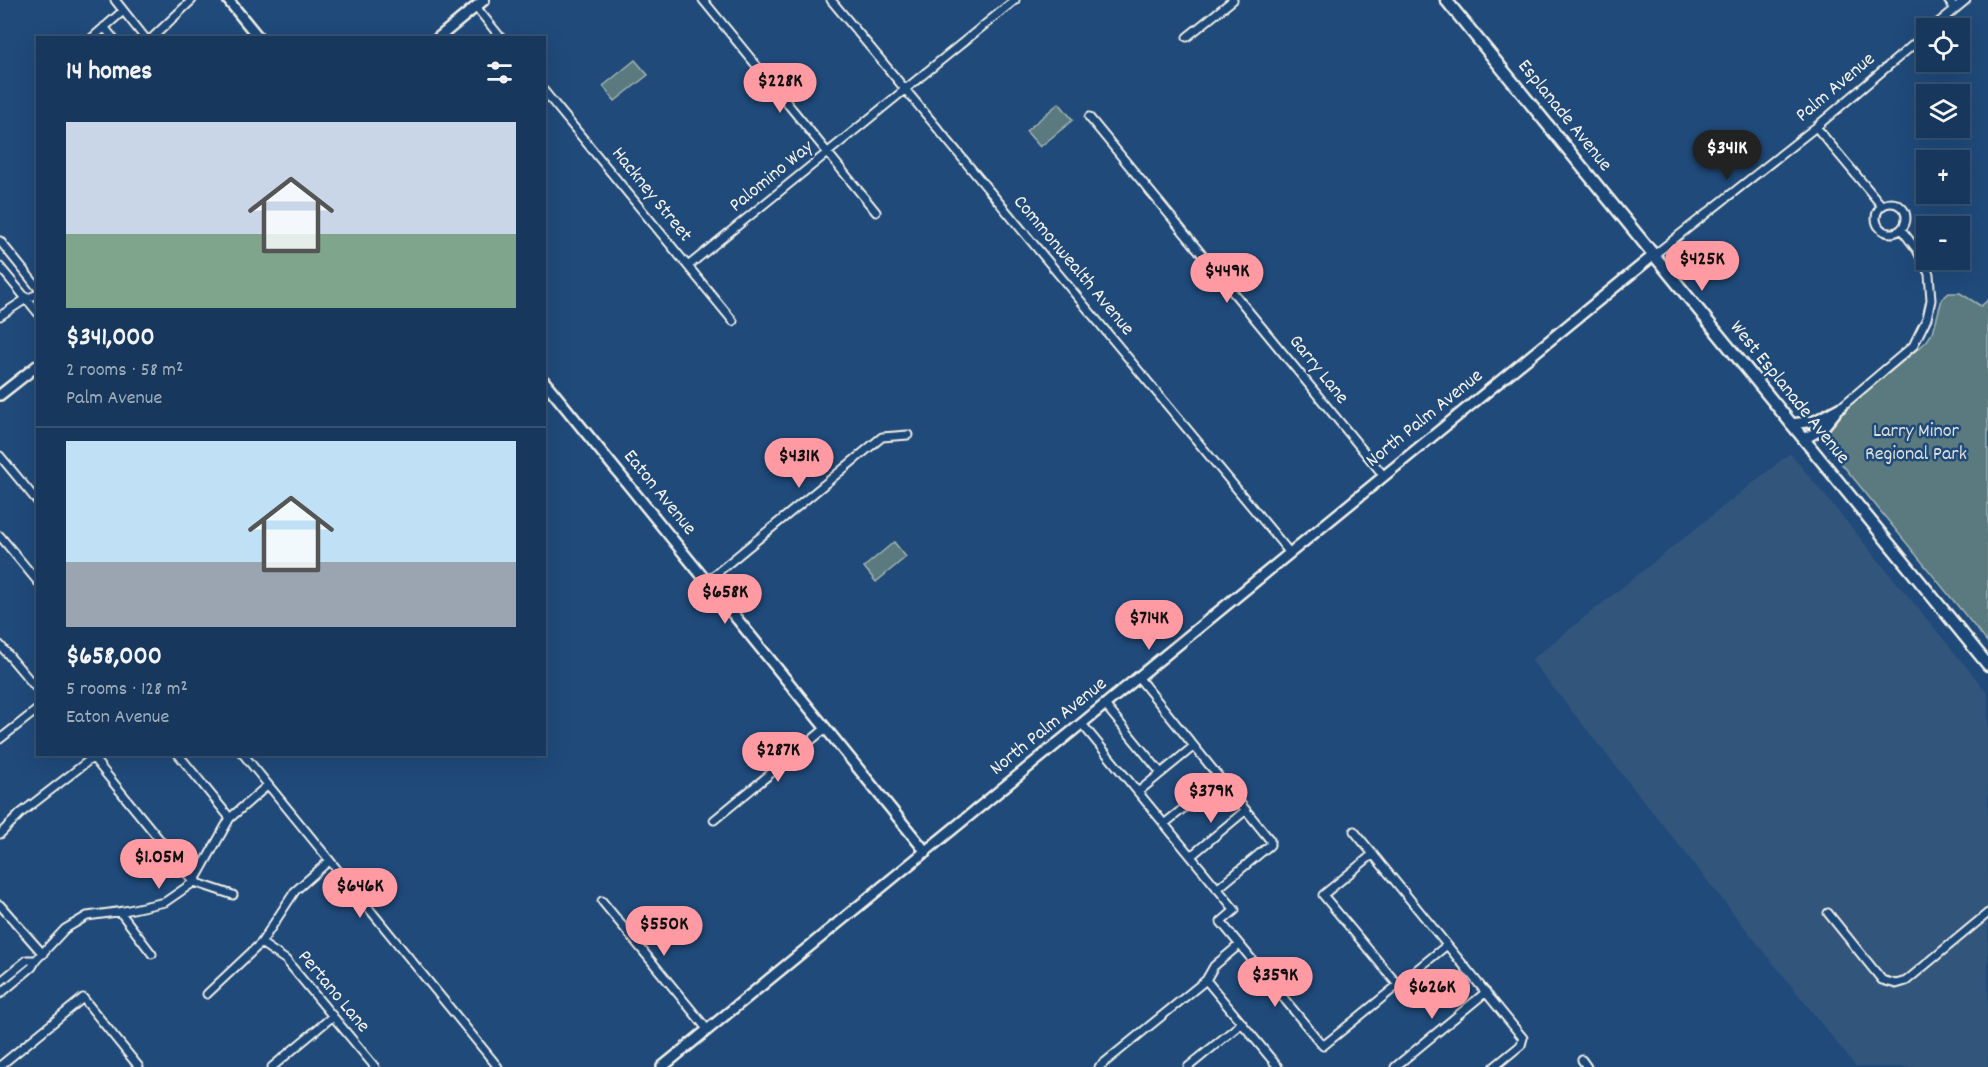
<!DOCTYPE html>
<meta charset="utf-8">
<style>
body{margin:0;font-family:Dekko,sans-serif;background:#244365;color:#f1f3f6;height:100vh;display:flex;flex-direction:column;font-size:22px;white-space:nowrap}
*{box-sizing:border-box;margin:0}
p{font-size:20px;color:#9eacbb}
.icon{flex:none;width:33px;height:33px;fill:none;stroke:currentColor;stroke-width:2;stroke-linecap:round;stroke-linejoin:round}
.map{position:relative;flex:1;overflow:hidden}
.drawer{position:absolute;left:36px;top:36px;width:510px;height:720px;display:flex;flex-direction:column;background:#17385c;border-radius:0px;box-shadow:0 6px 24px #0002,0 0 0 2px #365272}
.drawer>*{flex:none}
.fabs{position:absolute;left:1916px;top:18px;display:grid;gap:12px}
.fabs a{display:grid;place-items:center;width:54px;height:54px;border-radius:0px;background:#17385c;box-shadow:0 6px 24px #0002,0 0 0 2px #365272;font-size:30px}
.price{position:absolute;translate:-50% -51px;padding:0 14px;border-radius:21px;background:#ff9aa2;color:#111;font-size:20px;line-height:39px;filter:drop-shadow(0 2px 3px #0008)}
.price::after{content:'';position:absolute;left:50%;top:36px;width:18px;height:14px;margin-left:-9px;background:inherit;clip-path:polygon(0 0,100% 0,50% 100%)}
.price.active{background:#222;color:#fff}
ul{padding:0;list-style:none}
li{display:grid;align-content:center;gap:12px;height:318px;padding:0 30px}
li+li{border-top:2px solid #365272}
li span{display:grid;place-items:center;height:186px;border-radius:0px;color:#555}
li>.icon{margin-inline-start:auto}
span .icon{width:108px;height:108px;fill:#fffc;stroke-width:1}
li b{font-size:26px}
h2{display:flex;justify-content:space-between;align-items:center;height:72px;padding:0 30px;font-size:26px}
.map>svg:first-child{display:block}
</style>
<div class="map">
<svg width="1988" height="1067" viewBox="0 0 1988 1067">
<rect width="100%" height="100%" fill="#1f4a7a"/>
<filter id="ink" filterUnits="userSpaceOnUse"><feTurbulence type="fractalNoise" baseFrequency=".0167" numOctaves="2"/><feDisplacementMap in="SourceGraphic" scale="12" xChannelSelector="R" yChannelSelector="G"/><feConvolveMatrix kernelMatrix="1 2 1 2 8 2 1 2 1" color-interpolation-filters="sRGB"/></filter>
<g filter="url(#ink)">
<path fill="#32547b" d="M1790,453L1988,693V1067H1856L1531,660Z"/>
<path fill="#5a7a7f" stroke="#a7b6b4" stroke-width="1.5" d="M635,60L648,75L615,101L603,86Z
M1059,103L1073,120L1040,147L1026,131Z
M1949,293H1960L1981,306L1988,300V643L1828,447L1824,438L1830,422L1926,342L1933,332L1942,299Z
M894,542L906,557L876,582L864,567Z"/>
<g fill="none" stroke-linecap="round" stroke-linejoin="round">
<g stroke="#f4f1e8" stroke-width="11">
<path id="minor" d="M115,0L145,38
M703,0L876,212
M831,0L1290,553
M1948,0L1955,9
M476,7L501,38
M104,27L113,38
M1932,28L1966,0
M1187,37L1233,0
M92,38L123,11
M152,38L192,0
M544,91L733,321
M1089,117L1384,476
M1816,127L1882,206
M1876 218a15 15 0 1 1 30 0a15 15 0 1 1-30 0Z
M0,241L38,288
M1654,255L1816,127L1926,34
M688,266L1015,0
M0,267L38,313
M0,316L26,299L38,294
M1841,407L1913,346L1927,318L1931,300L1929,274L1917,250L1901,229
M0,456L38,502
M0,536L38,582
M707,581L882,437L908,435
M0,645L38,690
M1138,677L1270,840V845L1217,889
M1105,705L1161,773
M1082,724L1235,910L1221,922L1323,1046L1447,945L1523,1038L1521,1045L1494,1067
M0,739L38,709
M90,754L194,882L233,895
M178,754L230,818
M243,754L498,1067
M1138,792L1194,746
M714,820L826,728
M1164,824L1220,779
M1354,831L1447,945
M0,834L21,813L92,758
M1373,854L1323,895L1398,985
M1191,856L1246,810
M602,901L707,1029
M0,905L43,954
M120,912L152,954
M1828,913L1882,980L1896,984L1906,981L1988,913
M261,943L286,960L375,1067
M1206,980L1214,966L1239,945
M0,982L27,960H36
M0,994L32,967L36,960L65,929L87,916L124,911L165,902L194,882L230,818L268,785
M207,994L261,943L295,891L329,861
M1582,1060L1587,1067
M0,1066L83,998L139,1067
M272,1067L333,1016
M1099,1067L1206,980L1278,1067
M1188,1067L1242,1023
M1395,1067L1486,992"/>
</g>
<g stroke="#f4f1e8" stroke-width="14">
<path id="tertiary" d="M228,0L259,38
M438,38L484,0
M544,381L926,852
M0,395L38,365
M1791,424L1815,421L1841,407
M1804,439L1822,429L1835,413
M662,1067L1654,255"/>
</g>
<g stroke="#f4f1e8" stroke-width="15">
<path id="secondary" d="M1446,0L1988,665"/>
</g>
<use href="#minor" stroke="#1f4a7a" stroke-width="7"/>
<use href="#tertiary" stroke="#1f4a7a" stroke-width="9"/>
<use href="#secondary" stroke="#1f4a7a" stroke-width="10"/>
</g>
</g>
<g text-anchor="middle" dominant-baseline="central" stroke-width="5" stroke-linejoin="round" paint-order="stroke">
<g font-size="20" fill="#f4f1e8" stroke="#1f4a7a">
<text transform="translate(1836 88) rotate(-40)">Palm Avenue</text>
<text transform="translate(1564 116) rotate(51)">Esplanade Avenue</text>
<text transform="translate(772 177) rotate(-39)">Palomino Way</text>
<text transform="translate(651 195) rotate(51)">Hackney Street</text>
<text transform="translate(1073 266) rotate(50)">Commonwealth Avenue</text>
<text transform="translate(1318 370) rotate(51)">Garry Lane</text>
<text transform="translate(1789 393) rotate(51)">West Esplanade Avenue</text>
<text transform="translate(1425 419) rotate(-39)">North Palm Avenue</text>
<text transform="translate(659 493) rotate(51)">Eaton Avenue</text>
<text transform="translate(1049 727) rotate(-39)">North Palm Avenue</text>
<text transform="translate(333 992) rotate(50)">Pertano Lane</text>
</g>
<g font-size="20" fill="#dddfd8" stroke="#1f4a7a">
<text x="1916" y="432">Larry Minor<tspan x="1916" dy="23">Regional Park</tspan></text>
</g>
</g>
</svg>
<div class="fabs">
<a><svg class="icon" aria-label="locate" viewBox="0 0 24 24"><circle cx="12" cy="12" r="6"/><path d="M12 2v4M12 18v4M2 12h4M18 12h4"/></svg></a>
<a><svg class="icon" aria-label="layers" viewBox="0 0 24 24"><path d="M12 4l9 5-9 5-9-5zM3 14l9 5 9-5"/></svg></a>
<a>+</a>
<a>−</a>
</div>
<b class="price" style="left:780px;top:114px">$228K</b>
<b class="price active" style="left:1727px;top:181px">$341K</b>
<b class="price" style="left:1702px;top:292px">$425K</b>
<b class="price" style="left:1227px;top:304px">$449K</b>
<b class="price" style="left:799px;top:489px">$431K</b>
<b class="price" style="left:725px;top:625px">$658K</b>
<b class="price" style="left:1149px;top:651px">$714K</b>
<b class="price" style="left:778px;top:783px">$287K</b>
<b class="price" style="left:1211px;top:824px">$379K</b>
<b class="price" style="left:159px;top:890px">$1.05M</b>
<b class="price" style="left:360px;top:919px">$646K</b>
<b class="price" style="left:664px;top:957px">$550K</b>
<b class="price" style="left:1275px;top:1008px">$359K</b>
<b class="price" style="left:1432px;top:1020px">$626K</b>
<section class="drawer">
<h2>14 homes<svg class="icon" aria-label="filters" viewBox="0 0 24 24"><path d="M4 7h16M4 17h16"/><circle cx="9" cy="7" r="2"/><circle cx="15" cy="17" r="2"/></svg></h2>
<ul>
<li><span style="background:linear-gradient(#c9d6e8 60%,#7fa58c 0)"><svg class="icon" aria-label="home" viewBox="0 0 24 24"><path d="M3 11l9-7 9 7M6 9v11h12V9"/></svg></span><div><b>$341,000</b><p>2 rooms · 58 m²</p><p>Palm Avenue</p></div></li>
<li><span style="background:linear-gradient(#bfe0f5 65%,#9aa5b1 0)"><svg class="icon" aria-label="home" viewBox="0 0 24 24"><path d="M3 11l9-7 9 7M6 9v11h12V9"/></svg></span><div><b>$658,000</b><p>5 rooms · 128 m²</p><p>Eaton Avenue</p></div></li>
</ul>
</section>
</div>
